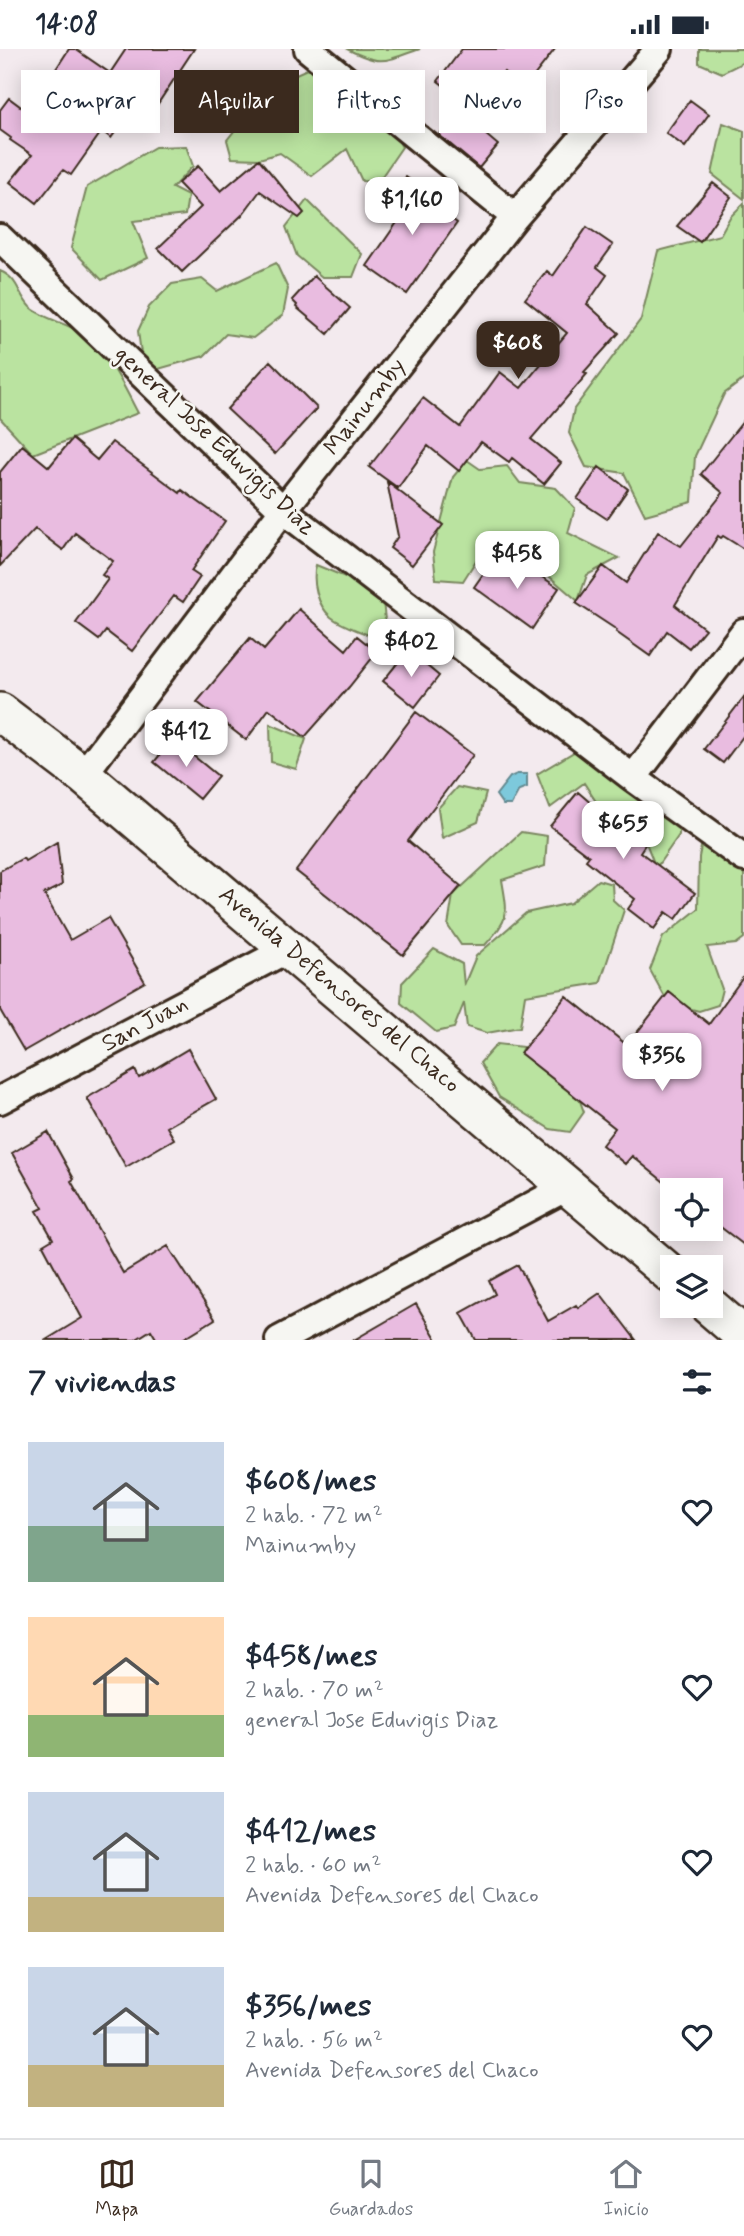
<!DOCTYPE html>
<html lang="es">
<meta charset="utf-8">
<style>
body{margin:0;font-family:Mynerve,sans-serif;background:#f2f2f3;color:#1f2937;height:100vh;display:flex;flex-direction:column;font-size:26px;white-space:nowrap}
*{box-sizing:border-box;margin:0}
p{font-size:23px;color:#747a83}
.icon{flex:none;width:38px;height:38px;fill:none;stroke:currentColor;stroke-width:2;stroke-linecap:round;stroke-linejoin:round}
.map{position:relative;height:1291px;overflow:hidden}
.sheet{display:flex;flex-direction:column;background:#fff;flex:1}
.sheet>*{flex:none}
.guide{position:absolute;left:21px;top:21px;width:704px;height:63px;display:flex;gap:14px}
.fabs{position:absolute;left:660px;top:1129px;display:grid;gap:14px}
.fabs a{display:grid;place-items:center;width:63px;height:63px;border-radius:0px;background:#fff;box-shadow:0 4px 18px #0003;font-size:35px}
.price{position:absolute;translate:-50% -60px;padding:0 16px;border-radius:14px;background:#fff;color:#222;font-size:23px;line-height:46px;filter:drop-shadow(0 2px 4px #0008)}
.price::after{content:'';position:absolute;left:50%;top:42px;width:21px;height:16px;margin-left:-10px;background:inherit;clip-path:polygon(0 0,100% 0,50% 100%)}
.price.active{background:#3b2a1e;color:#fff}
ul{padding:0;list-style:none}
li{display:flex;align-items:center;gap:21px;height:175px;padding:0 28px}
li span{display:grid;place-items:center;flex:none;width:196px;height:140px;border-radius:0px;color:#555}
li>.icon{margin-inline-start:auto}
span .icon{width:84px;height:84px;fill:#fffc;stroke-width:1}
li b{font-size:30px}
h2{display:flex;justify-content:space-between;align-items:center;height:84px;padding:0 28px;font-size:30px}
.chip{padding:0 24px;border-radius:0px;background:#fff;box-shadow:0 4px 18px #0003;font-size:24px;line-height:63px}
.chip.active{background:#3b2a1e;color:#fff}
.status{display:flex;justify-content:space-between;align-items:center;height:49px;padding:0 35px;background:#fff;direction:ltr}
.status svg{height:19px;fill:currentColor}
.menu{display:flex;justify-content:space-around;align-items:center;height:98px;border-top:2px solid #e0e1e3;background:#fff;font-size:19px;color:#747a83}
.menu a{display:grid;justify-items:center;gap:4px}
.menu .active{color:#3b2a1e}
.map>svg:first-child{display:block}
</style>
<div class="status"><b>14:08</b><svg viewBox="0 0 49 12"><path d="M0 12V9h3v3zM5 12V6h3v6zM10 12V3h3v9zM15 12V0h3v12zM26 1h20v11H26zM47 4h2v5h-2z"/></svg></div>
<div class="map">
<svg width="744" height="1291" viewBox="0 0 744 1291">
<rect width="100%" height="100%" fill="#f3eaee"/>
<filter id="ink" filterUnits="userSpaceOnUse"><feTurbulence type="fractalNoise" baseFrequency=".0143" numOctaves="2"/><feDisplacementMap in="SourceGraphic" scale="14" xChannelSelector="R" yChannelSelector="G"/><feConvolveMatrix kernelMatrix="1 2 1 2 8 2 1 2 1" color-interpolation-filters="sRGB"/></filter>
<g filter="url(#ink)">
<path fill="#bae3a0" stroke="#7a865f" stroke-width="2" d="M347,0H420C384,12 383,18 347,0Z
M699,0H744V13L722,24L699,14Z
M332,9L349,31L352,56L388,74L402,98L378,133L362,132L347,100L312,127L280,104L259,110L232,109L227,91L271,36Z
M723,74L744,82V150L712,125Z
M186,97L193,117L172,139L188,147L185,166L133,172L148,209L102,231L71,199L87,138L155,98Z
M307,151L362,205L353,228H322L297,207L286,178Z
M744,154V330L724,345L695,407L692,453L645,466L624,424L586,418L569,384L574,360L641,270L658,202L720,186L730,168Z
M276,214L288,240L283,266L253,289L226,285L204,307L155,321L142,312L138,282L149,258L172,235L202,230L217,242Z
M0,222C19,230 17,244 30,258C40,268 65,274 78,282C107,299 123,336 138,364L33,405L0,369Z
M467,411L480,420L507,417L520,434L556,439L575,459L568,484L619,509L587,526L578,552L530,511L495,508L482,502L463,532L436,530L433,503L453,428Z
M316,516L382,543L385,571L373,588C361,582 342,577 331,568C317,556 312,533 316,516Z
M270,675L306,690L296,720L271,713Z
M579,700L679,771V786L656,819L646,794L639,782L609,773L584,734L550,759L537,725Z
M457,738L486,744L478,773L442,789L438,759Z
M521,783L547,787L545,817L502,831C508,866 510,869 485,896H461L448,877L453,846Z
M703,788L744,809V889L736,895L707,898L722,940L718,956L699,962L668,954L650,921L663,888L698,860L699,808Z
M598,831L612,835L613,851L624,861L600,934L525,946L520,978L487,984L467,978L464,954L454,979L436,983L401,954L402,934L434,900L462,915L464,936L476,907L526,864L571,854Z
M497,995L523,998L520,1004L573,1033L584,1063L570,1083L550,1080L499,1048L480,1014Z"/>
<path fill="#7dc9dc" stroke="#638990" stroke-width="2" d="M517,725H527V738L519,741L511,756H503L496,746L510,728Z"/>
<path fill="#e9bce0" stroke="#3b2a1e" stroke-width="2" d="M69,0H75L110,24L126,0H194L157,56L142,46L111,89L102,82L71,126L63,121L37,154L10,133L32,106L10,91L11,89L0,81V61L9,49L28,63Z
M462,0H555L523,41L504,23L475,61L438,32Z
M690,51L709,65L685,98L666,84Z
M458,62L498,96L479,119L439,86Z
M259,110L304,164L299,169L260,142L242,166L182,223L158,199L201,158L178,134L198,117L221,142Z
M406,128L446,157L442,162L457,174L407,245L367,217L407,159L392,148Z
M713,134L731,148L700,193L677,177Z
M587,178L613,196L597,218L607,226L587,255L619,284L584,323L587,325L531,390L561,414L544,435L512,409L509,413L481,393L459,422L428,397L398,439L369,418L423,349L460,378L500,323L521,339L567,284L525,250L547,222L553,227Z
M314,227L350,259L328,285L296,258L297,256L292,251Z
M270,312L317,359L275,405L227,360Z
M744,371V500L723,487L721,489L718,487L675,556L705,580L689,599L667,582L650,607L616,583L617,581L576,554L603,517L626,534L658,483L681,497L723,444L701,425Z
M72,390L97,411L112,393L180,444L182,441L225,472L191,522L200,528L183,553L174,547L132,602L106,582L99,591L76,574L108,530L102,526L113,512L75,484L63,501L35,480L0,517V423L22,396L49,418Z
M599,418L628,440L607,470L577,450Z
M387,433L443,476L412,516L390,499L398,487Z
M495,508L520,525L525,517L559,539L532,580L474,538Z
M299,560L346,601L357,587L377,603L349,638L305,688L269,660L246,691L197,653L250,589L264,601Z
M408,601L439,627L415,658L383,632Z
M744,648V686L723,714L704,700Z
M416,663L473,706L408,792L461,837L403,906L296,822Z
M173,690L218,727L199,750L154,713Z
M578,743L615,775L618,771L646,794L640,803L695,844L676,870L666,863L654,880L628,860L635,850L586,811L589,807L550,777Z
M57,793L62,836L44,845L70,891L108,869L145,933L24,1002L0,961V822L23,809L25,812Z
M744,927V1196L710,1170V1141H674L632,1107L625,1115L602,1096L615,1079L520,1004L566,947L627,996L669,943L709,975Z
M188,1000L216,1050L167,1078L174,1090L126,1118L87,1049L135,1021L139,1029Z
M48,1083L74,1130L71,1132L123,1224L168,1197L215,1270L181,1291H157L151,1281L135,1291H46L82,1269L43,1196L53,1190L37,1162L43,1159L12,1104Z
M518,1216L548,1272L576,1256L578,1259L600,1244L636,1291H476L461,1264L495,1245L489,1232Z
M416,1255L437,1291H354Z"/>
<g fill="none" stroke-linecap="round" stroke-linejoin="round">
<g stroke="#3b2a1e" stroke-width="32">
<path id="street" d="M308,0L515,168
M0,189L283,461L633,729L744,809
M83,726L283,461L515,168L659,0
M633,729L744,583
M0,1051L290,899
M279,1291L569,1137"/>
</g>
<g stroke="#3b2a1e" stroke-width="42">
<path id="secondary" d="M0,663L83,726L672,1226
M708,1256L744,1287"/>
</g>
<use href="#street" stroke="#f6f6f2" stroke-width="26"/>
<use href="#secondary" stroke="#f6f6f2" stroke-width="37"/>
</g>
</g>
<g text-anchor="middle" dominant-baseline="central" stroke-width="5" stroke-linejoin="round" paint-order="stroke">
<g font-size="24" fill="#3b2a1e" stroke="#f6f6f2">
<text transform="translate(365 358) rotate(-52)">Mainumby</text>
<text transform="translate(215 392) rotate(43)">general Jose Eduvigis Diaz</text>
<text transform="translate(339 941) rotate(40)">Avenida Defensores del Chaco</text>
<text transform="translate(145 975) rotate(-28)">San Juan</text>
</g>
</g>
</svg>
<div class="fabs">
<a><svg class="icon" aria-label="locate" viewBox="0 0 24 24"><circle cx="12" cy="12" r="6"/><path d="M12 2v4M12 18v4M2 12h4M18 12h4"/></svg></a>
<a><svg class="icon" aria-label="layers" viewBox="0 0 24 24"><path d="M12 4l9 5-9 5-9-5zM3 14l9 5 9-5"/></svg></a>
</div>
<b class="price" style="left:412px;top:188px">$1,160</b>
<b class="price active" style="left:518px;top:332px">$608</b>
<b class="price" style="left:517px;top:542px">$458</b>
<b class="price" style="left:411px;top:630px">$402</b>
<b class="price" style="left:186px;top:720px">$412</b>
<b class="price" style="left:623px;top:812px">$655</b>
<b class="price" style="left:662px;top:1044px">$356</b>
<div class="guide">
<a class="chip">Comprar</a>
<a class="chip active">Alquilar</a>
<a class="chip">Filtros</a>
<a class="chip">Nuevo</a>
<a class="chip">Piso</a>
</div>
</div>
<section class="sheet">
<h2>7 viviendas<svg class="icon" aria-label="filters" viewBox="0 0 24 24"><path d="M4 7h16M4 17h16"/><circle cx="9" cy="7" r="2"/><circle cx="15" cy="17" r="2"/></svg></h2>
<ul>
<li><span style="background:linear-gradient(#c9d6e8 60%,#7fa58c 0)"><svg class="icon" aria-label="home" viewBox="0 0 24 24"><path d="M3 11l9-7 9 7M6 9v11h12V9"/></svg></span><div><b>$608/mes</b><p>2 hab. · 72 m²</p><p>Mainumby</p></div><svg class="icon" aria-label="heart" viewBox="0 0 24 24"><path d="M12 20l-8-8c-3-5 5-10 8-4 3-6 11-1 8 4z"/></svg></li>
<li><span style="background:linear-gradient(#ffd9b3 70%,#8fb573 0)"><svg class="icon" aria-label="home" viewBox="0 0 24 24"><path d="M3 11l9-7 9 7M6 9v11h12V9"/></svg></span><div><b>$458/mes</b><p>2 hab. · 70 m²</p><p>general Jose Eduvigis Diaz</p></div><svg class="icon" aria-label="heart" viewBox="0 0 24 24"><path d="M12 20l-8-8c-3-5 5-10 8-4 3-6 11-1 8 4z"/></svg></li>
<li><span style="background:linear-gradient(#c9d6e8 75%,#c2b280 0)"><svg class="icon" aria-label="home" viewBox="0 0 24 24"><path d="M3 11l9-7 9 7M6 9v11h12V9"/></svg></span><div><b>$412/mes</b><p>2 hab. · 60 m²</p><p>Avenida Defensores del Chaco</p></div><svg class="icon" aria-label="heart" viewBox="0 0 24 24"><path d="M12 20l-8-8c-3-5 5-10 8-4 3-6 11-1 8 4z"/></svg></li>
<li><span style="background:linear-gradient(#c9d6e8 70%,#c2b280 0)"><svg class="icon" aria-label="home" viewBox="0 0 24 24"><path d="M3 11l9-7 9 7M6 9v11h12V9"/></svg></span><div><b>$356/mes</b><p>2 hab. · 56 m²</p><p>Avenida Defensores del Chaco</p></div><svg class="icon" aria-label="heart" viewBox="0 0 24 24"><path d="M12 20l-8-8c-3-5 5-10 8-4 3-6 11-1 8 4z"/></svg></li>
</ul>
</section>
<nav class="menu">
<a class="active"><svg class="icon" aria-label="map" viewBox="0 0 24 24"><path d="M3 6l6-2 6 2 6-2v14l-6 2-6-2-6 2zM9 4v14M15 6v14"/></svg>Mapa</a>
<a><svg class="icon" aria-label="saved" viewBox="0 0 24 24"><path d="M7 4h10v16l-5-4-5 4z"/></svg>Guardados</a>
<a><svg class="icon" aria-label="home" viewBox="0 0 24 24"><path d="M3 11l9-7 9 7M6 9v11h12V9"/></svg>Inicio</a>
</nav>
